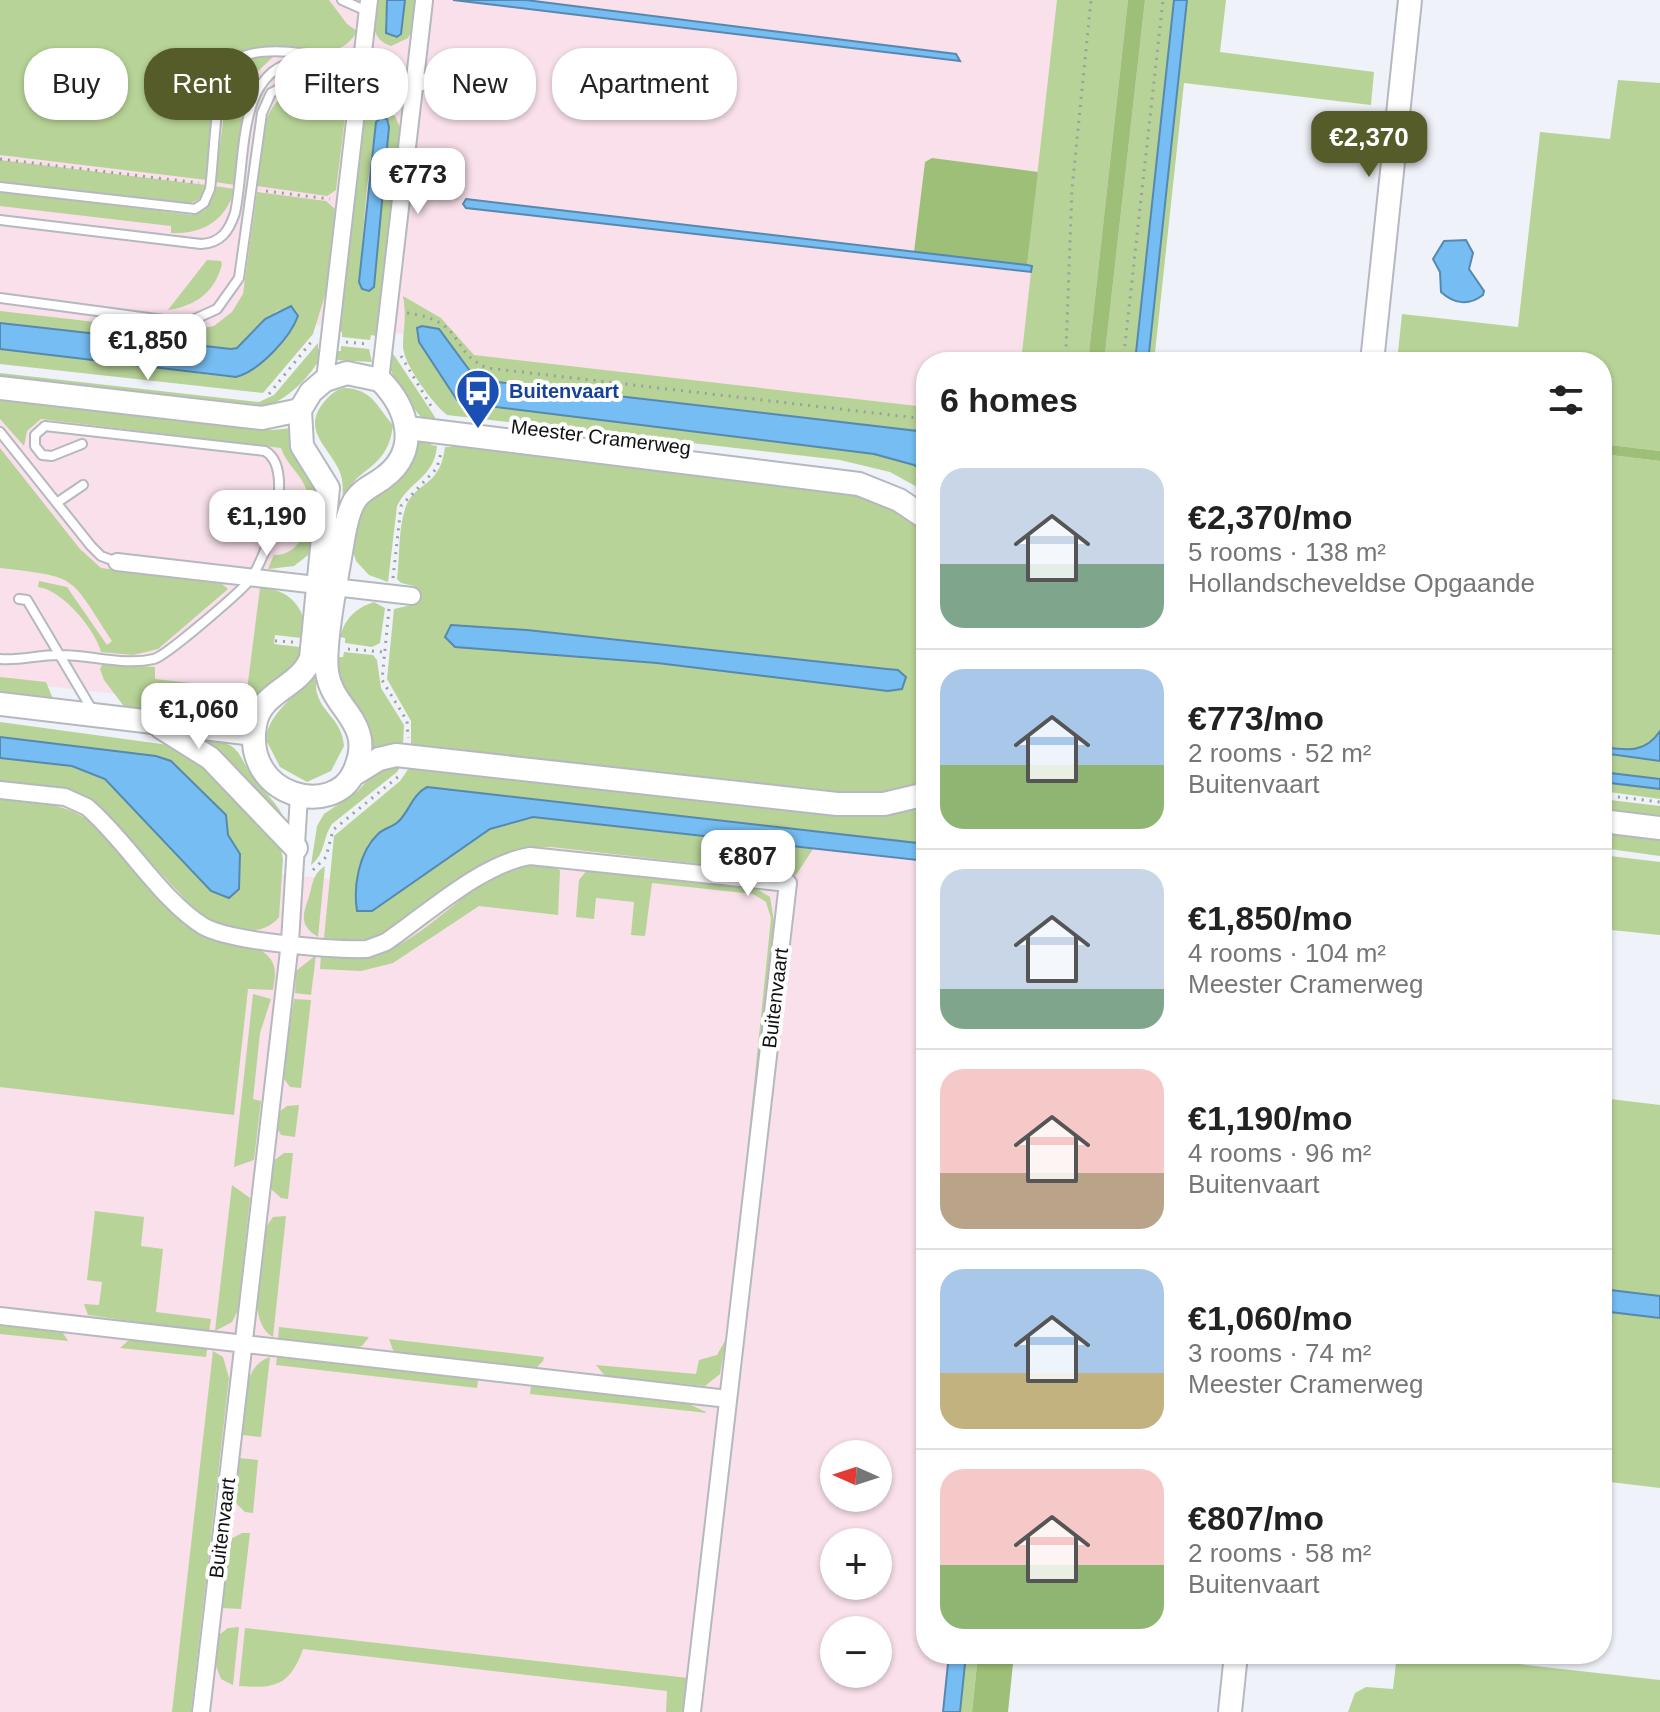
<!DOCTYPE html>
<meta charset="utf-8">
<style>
body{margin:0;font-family:Helvetica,sans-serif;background:#f6f6f6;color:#222;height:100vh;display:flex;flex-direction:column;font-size:30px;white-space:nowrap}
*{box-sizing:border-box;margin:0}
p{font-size:26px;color:#767676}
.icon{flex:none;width:44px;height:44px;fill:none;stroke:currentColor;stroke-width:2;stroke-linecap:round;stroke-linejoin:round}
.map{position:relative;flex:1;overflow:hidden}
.side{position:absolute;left:916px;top:352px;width:696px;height:1312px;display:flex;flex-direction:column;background:#fff;border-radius:32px;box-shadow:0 2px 6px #0004}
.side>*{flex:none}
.hud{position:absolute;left:24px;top:48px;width:760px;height:72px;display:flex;gap:16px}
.needle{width:52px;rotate:273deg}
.fabs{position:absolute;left:820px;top:1440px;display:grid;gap:16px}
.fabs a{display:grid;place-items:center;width:72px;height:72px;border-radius:50%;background:#fff;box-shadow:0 2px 6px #0004;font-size:40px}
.price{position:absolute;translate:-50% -68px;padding:0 18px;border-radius:16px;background:#fff;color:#222;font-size:26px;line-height:52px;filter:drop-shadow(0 2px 4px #0008)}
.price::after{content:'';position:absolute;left:50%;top:48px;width:24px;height:18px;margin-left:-12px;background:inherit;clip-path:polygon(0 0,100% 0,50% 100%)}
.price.selected{background:#555c2a;color:#fff}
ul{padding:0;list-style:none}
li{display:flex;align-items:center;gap:24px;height:200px;padding:0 24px}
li+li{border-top:2px solid #e0e0e0}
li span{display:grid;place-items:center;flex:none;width:224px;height:160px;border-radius:24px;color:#555}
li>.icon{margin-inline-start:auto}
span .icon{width:96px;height:96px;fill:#fffc;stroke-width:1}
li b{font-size:34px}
h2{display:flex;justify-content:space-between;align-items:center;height:96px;padding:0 24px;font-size:34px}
.tag{padding:0 28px;border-radius:32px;background:#fff;box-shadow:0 2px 6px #0004;font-size:28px;line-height:72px}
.tag.selected{background:#555c2a;color:#fff}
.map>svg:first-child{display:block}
</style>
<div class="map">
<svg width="1660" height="1712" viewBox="0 0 1660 1712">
<rect width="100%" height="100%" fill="#eff2f9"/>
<path fill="#f9e0ea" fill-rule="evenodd" d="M0,0H1181L1140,362H926V447L473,393L432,337L281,321L227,364L0,337Z
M0,406L284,438L316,489L302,554L278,560L261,681L236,707L0,681Z
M0,748L129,763L224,868L369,883L428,798L926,852V1654H959L952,1712H0ZM834,1454H878V1498H834ZM834,1542H878V1586H834ZM834,1630H878V1674H834Z"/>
<path fill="#b7d397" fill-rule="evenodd" d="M0,0H329L347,24L357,31C331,79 266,28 230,59L218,85L207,180L0,155Z
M375,0H387L385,26L400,36L405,0H427L408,38L391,46C369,38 373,19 375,0Z
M1057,0H1128L1088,362H1021L1031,272V266L1027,265Z
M1145,0H1174L1135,362H1104Z
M1187,0H1226L1220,52L1374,72L1371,105L1184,83L1154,362H1148Z
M261,56L273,57L256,73L247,91L235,185L215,182L229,77L244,59Z
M1618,80L1660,83V451L1602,444V362H1397L1402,314L1518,327L1540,132L1610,139Z
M306,86L330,95L345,117L336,190L327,196L257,186C263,145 256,97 306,86Z
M381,109L395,116L402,132L376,336L371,335L370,340L342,337V332L338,331L362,127L369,113ZM378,119L389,123V127L374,286L369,290L359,282L367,186Z
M0,160L206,185C205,199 193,204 181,204L0,182Z
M214,186L235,189C225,221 204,234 171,233V226L0,206V191L192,215L205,210Z
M257,192L326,201L335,209L326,292L313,334L263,393L0,364V349L228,377L280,308L237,348L231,349L0,323V311L182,332L214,326L232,312L243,294Z
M207,260L221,261L222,264C215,292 196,306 168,310Z
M403,296L441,318L474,355L926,407V432L481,380L473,375L439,329L419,342L464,403L874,454L914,465L926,474V492L890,472L840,460L447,415C433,404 404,365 403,347C403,327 407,319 403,296Z
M318,343V349H323C318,372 283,404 261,408L0,378V373L259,402L274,395Z
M341,346L369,349L372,362L336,360V351H341Z
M392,352L435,417L433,428C416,416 390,377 386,356L391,357Z
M344,388C373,389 376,406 393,425C388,474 348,468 347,500L343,499C342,487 344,481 339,470C328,446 301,430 324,402C330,395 335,390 344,388Z
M0,399L272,430L292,428L322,488L312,552L294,566L268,569L274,555C304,556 314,516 307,491C302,475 286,464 281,448L41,419L27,431L24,446L0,419Z
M415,438L431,440V445L437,446C434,478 410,480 397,506L388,582L369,575L356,561L352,548L357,506Z
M451,442L875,496L926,528V786L855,799L416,750V745L411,744V721L387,679L394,609L412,605L414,586L401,583L397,579C400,557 398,530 405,509C415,480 440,489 445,447H451ZM451,625L527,630L887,669L902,689L862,688L657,663L455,647Z
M0,448L80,549L101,568L222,584L228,589L158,649L133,655L101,652C96,631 63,590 38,587L39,581L67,587L107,645L112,641C69,575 79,577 0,568Z
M1602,454L1660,461V731L1649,745L1632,750L1660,760V779L1602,772Z
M260,588C289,589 303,605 307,633L302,632L301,638L275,635L274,644L300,647V652L304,653L245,723L126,709L104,680L100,669L103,663L155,667V679L209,685L208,694L218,695L219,687L247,690Z
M374,602L385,608L380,643L372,647L345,643V638L340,637C345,618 356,608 374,602Z
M344,652L373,655L377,660L381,688L404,725L403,744L397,743L396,748L366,758L337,678L338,657H343Z
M316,668C317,677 315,686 317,693C323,715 342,719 344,746L331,771L307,782L280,767L265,738C273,706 301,695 316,668Z
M0,677L46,682L54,701L0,694Z
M0,722L183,747L279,840L283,859L279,917C259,943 215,926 194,909L95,802L66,790L0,782V758L72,766L93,773L240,854L228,835L226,816L164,758L0,737Z
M202,738C245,744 234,752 256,781C266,794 276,802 283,816L277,818L202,743Z
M415,762L926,801V844L613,809L401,820L377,834L360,865L459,850L490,829L533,817L813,849L796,875L551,847L524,848L504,854L376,937L354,941L324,938L334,836L400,781L409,768H414Z
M394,766L400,767L397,772L332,824C322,839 326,853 311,865L317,826L324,814L358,791L376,770Z
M1602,782L1660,789V799L1602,791Z
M0,799C35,802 68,802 95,826C124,857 164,912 198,933C219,946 251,939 267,955C278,966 275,976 273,990L248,989L234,1115L0,1087Z
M1602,799L1660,806V816L1602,809Z
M1602,830L1660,837V856L1602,848Z
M1602,855L1660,862V935L1602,929Z
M539,863L560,870L558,915L479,906L393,963L361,971L320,969L321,955C340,957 359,960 377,954C436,936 475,867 539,863Z
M325,866L318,937C296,924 305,911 310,893C313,881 314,873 325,866Z
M587,870L752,886L770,897L774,922L745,1173L771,918L766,902L753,894L652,883L645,936L631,935L634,902L596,898L594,919L576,917L579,880Z
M316,955L311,995L295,993L296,971Z
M253,994L271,999L260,1033L253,1099L261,1101L254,1160L234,1167Z
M294,999L311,1000L301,1088L290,1087L282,1076Z
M1602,1098L1660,1105V1296L1602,1289Z
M299,1105L295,1137L281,1135L277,1128L279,1112L287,1106Z
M284,1153H293L288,1199L281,1198L270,1188L272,1162Z
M232,1185L250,1198L238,1310L232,1322L215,1331Z
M95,1211L144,1217L141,1246L163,1249L156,1312L211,1319L209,1332L88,1315L84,1304L99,1305L102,1282L87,1280Z
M286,1216L273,1337C244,1321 262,1256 266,1227L273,1217Z
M1602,1311L1660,1318V1488L1602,1481Z
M0,1325L63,1333L68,1341L0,1334Z
M279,1327L369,1337L362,1346L354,1348L278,1339Z
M389,1339L544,1357L543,1361L535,1369L400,1354L393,1350Z
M726,1339L720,1374L705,1386L606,1377L596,1365L696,1374L699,1360L717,1355Z
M129,1340L207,1349L206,1357L120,1348Z
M213,1351L223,1357L229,1378L191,1712H172Z
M270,1357L261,1437L242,1435C245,1409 240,1367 270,1357Z
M277,1357L474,1379L478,1381L477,1388L276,1365Z
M531,1386L689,1404L708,1413L530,1394Z
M239,1458L258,1460L253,1513L245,1512L234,1501Z
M242,1533H250L241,1609L222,1608L229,1540Z
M239,1627L233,1685L221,1679L216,1666L219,1635L228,1628Z
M245,1628L688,1678L684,1712H666L667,1691L303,1649C290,1685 276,1689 239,1686Z
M966,1654H978L972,1712H960Z
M1397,1654H1430L1660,1680V1712H1348L1355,1693L1366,1687L1393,1689Z"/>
<path fill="#9ebf77" d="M1128,0H1145L1104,362H1088Z
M932,158L1038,172L1027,265L914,252L925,162Z
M1602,444L1660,451V461L1602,454Z
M978,1654H1014L1008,1712H972Z"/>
<path fill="#75bdf2" stroke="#5789af" stroke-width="2" d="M387,0H405L401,34L397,37L386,33Z
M453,0H526L956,54L960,61Z
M1174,0H1187L1148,362H1135Z
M381,118L387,119L389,127L374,287L369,291L362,289L359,282L376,122Z
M466,199L1027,265L1032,266L1031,272L466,208L463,204Z
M1466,240L1473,253L1469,269L1484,291L1483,295C1469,306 1454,304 1441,292L1440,272L1433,259L1444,241Z
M291,306L298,316C290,338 259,371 236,377L0,349V323L231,349L237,348L265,319Z
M422,326L439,329L473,375L481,380L926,432V474L914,465L874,454L464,403L457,400L419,342L417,328Z
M451,625L527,630L887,669L898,670L906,677L902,689L888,691L657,663L455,647L445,637Z
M1660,731V761L1602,753V747C1626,750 1645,754 1660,731Z
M0,737L156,756L171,761L226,815L228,835L240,854L239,889L229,898L211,891L105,779L72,766L0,758Z
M1602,772L1660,779V789L1602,782Z
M427,787L926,844V861L533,817L490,829L372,911H357C353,886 359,852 378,834C384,828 393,827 399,821C410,810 412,795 427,787Z
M1602,1289L1660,1296V1318L1602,1311Z
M949,1654H966L960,1712H943Z"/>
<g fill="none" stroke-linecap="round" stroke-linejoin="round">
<g stroke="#b5b8bf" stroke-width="12">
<path id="lane" d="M342,0L367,11
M0,187L195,209L204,203L210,189C214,159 215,99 225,73C245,26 372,68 409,79
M0,220L201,244C221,243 229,231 235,213C247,158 234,55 314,61
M0,298L186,323L217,309L239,278L262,113L271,93L298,79L414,81
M0,432L91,546L101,556L117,562
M58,502L83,485
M19,599L27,600L94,713
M0,659C21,661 41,654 61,655C91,655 124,666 154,659C166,656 239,593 249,581C267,558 297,469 265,451L45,426L35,435V446L42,455L52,456L82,444"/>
</g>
<g stroke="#b5b8bf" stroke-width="20">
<path id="street" d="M414,81L459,86
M325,380L369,0
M380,380L424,1
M117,562L412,596
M0,790L65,797L87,807C126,840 161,900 203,926C230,942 334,950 367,949L386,942C427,914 481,864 530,856L788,883L692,1712
M0,1316L728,1399
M201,1712L290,942L299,796"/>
</g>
<g stroke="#b5b8bf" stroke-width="26">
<path id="secondary" d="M1372,362L1410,0
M347,373L380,380C408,408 421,451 383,478C374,485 361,490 355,500C348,511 345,528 343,540C338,572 323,644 327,672C332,711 377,722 354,772C334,818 243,798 255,725C260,691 300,688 311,658L328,488L302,446L300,410L311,392L325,380Z
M0,388L262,418L300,410
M408,428L859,484L899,500L926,518
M0,704L254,734
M162,728L210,758L296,848
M353,775L379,759L396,755L837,804H884L926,794
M1602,821L1660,828
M1230,1712L1236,1654"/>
</g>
<path stroke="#9c9ea3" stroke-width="3" stroke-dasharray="2 6" stroke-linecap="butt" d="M0,159L199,183
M266,191L330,199
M407,313C467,321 448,351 487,368L926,419
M346,342L366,344
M401,356L434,411
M1069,362L1066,349L1072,189L1091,0
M1123,362L1163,0
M269,394L312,341
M393,578L401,506L437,468L441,453
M389,609L382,680L407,721L408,738
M275,641L293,642
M348,649L384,652
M1602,795L1660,802
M313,870L326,857L333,830L399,776"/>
<use href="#lane" stroke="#fff" stroke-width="8"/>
<use href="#street" stroke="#fff" stroke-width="16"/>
<use href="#secondary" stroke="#fff" stroke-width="22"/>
</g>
<defs>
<g id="bus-pin" transform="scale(2.3)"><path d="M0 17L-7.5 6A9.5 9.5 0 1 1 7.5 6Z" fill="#1a4fb4" stroke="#fff"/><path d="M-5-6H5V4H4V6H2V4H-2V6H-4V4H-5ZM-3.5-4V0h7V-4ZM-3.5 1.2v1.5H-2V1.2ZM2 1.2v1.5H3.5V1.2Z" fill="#fff"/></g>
</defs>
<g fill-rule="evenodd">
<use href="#bus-pin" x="478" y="391"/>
</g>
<g text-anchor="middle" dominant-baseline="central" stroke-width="8" stroke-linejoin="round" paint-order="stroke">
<g font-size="20" font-weight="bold" fill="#164399" stroke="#fff" text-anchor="start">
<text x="509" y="391">Buitenvaart</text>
</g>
<g font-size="20" fill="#101113" stroke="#fff">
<text transform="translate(601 437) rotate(7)">Meester Cramerweg</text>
<text transform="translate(775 998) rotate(-83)">Buitenvaart</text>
<text transform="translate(222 1528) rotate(-83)">Buitenvaart</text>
</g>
</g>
</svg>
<div class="fabs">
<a><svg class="needle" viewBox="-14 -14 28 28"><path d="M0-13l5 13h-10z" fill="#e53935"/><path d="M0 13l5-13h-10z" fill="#767676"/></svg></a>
<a>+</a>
<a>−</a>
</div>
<b class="price selected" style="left:1369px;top:179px">€2,370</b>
<b class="price" style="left:418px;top:216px">€773</b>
<b class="price" style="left:148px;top:382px">€1,850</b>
<b class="price" style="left:267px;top:558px">€1,190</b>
<b class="price" style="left:199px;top:751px">€1,060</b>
<b class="price" style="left:748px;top:898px">€807</b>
<div class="hud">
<a class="tag">Buy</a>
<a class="tag selected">Rent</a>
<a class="tag">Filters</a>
<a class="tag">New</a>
<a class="tag">Apartment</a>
</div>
<section class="side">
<h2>6 homes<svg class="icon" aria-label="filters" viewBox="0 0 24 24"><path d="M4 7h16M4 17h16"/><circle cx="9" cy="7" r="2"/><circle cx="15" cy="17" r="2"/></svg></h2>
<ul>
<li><span style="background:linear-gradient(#c9d6e8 60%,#7fa58c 0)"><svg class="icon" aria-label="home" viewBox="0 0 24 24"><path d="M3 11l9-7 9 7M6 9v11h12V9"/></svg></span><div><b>€2,370/mo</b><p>5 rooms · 138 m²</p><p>Hollandscheveldse Opgaande</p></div></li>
<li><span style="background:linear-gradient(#a9c7e8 60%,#8fb573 0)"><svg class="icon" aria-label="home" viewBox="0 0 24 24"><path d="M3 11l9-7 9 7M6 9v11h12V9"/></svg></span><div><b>€773/mo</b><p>2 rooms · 52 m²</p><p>Buitenvaart</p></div></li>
<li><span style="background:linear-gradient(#c9d6e8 75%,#7fa58c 0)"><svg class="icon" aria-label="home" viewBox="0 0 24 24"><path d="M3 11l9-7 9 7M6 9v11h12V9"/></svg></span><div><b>€1,850/mo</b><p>4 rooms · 104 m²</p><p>Meester Cramerweg</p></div></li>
<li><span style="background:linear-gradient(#f6c9c9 65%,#b9a48a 0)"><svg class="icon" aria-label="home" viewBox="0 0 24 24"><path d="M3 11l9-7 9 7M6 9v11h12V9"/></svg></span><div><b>€1,190/mo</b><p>4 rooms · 96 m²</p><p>Buitenvaart</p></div></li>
<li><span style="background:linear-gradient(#a9c7e8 65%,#c2b280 0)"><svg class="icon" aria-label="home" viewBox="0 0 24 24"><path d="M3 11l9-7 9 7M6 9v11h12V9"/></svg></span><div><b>€1,060/mo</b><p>3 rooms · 74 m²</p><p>Meester Cramerweg</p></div></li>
<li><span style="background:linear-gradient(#f6c9c9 60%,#8fb573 0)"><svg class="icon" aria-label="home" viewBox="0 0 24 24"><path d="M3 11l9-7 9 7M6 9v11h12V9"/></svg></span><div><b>€807/mo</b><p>2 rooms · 58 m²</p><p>Buitenvaart</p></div></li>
</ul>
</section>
</div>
